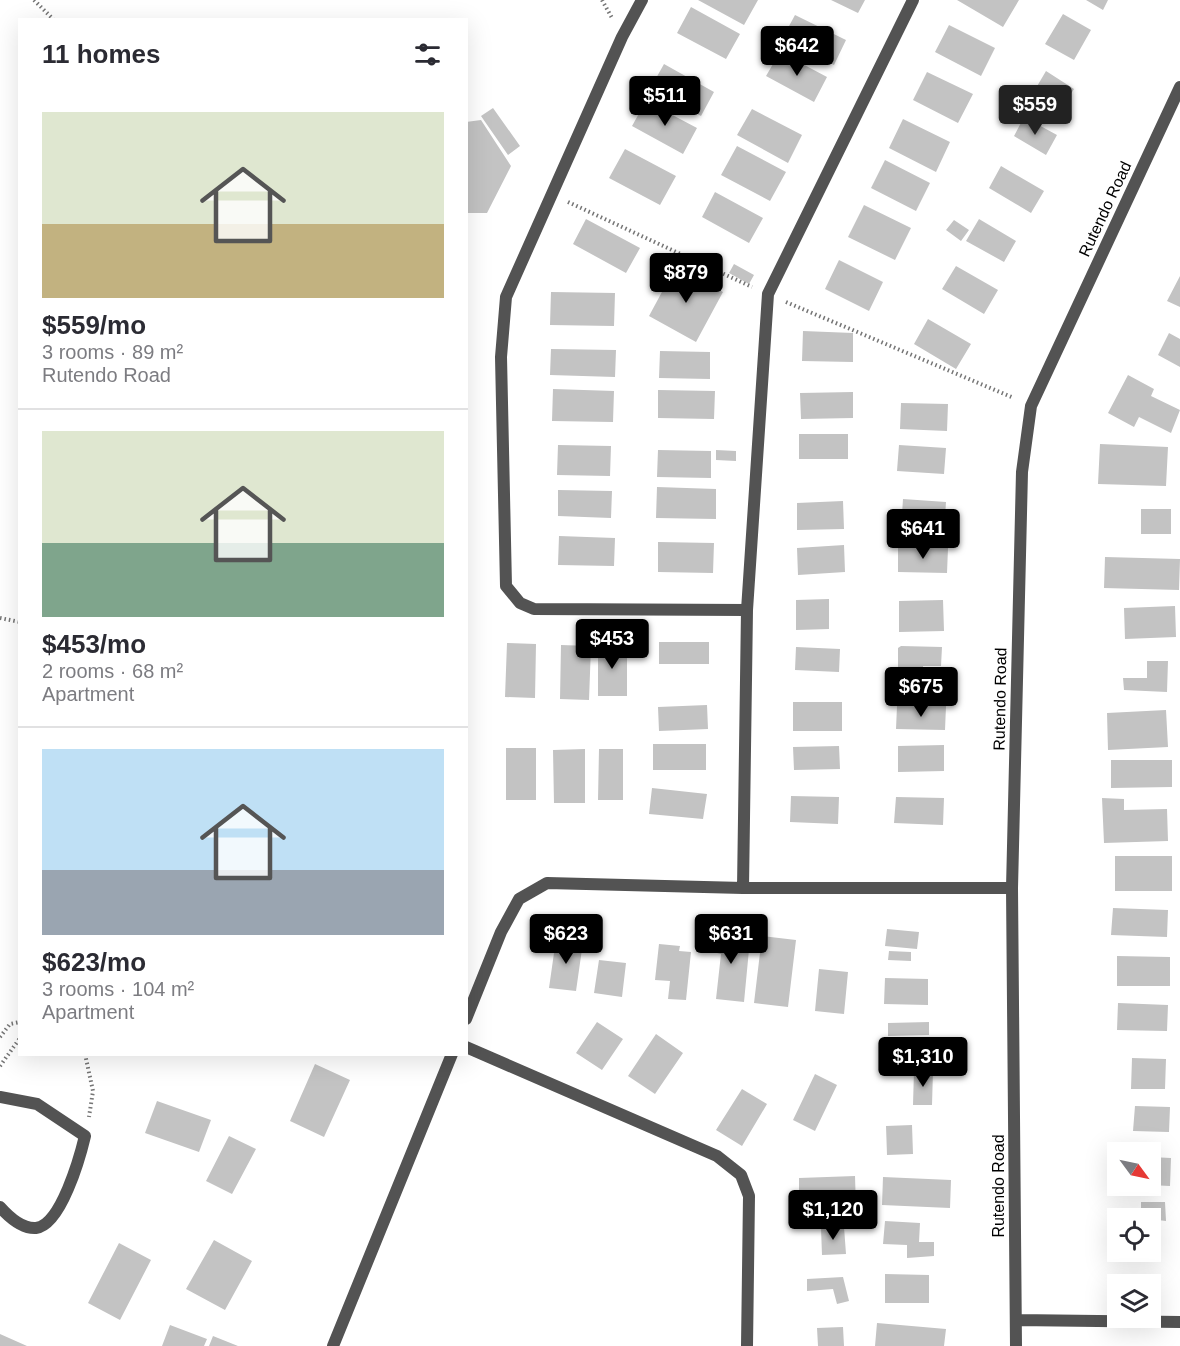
<!DOCTYPE html>
<meta charset="utf-8">
<style>
body{margin:0;font-family:Arial,sans-serif;background:#f7f7f7;color:#2b2b33;height:100vh;display:flex;flex-direction:column;font-size:22px;white-space:nowrap}
*{box-sizing:border-box;margin:0}
p{font-size:20px;color:#7c7c81}
.icon{flex:none;width:33px;height:33px;fill:none;stroke:currentColor;stroke-width:2;stroke-linecap:round;stroke-linejoin:round}
.map{position:relative;flex:1;overflow:hidden}
.sheet{position:absolute;left:18px;top:18px;width:450px;height:1038px;display:flex;flex-direction:column;background:#fff;border-radius:0px;box-shadow:0 6px 24px #0002}
.sheet>*{flex:none}
.needle{width:39px;rotate:123deg}
.tools{position:absolute;left:1107px;top:1142px;display:grid;gap:12px}
.tools a{display:grid;place-items:center;width:54px;height:54px;border-radius:0px;background:#fff;box-shadow:0 6px 24px #0002;font-size:30px}
.price{position:absolute;translate:-50% -51px;padding:0 14px;border-radius:6px;background:#000;color:#fff;font-size:20px;line-height:39px;filter:drop-shadow(0 2px 3px #0008)}
.price::after{content:'';position:absolute;left:50%;top:36px;width:18px;height:14px;margin-left:-9px;background:inherit;clip-path:polygon(0 0,100% 0,50% 100%)}
.price.active{background:#222;color:#fff}
ul{padding:0;list-style:none}
li{display:grid;align-content:center;gap:12px;height:318px;padding:0 24px}
li+li{border-top:2px solid #e1e1e2}
li span{display:grid;place-items:center;height:186px;border-radius:0px;color:#555}
li>.icon{margin-inline-start:auto}
span .icon{width:108px;height:108px;fill:#fffc;stroke-width:1}
li b{font-size:26px}
h2{display:flex;justify-content:space-between;align-items:center;height:72px;padding:0 24px;font-size:26px}
.map>svg:first-child{display:block}
</style>
<div class="map">
<svg width="1180" height="1346" viewBox="0 0 1180 1346">
<rect width="100%" height="100%" fill="#fff"/>
<path fill="#c3c3c3" d="M698,0H758L744,25Z
M831,0H865L858,13Z
M957,0H1019L1003,27Z
M1086,0H1108L1103,10Z
M691,7L740,34L726,59L677,33Z
M1063,14L1091,30L1074,60L1045,44Z
M795,15L846,40L834,65L782,39Z
M949,25L995,48L981,76L935,52Z
M780,52L827,77L814,102L766,76Z
M664,64L714,92L701,116L650,89Z
M1046,71L1074,89L1063,106L1036,88Z
M927,72L973,94L958,123L913,100Z
M646,101L697,128L683,154L632,126Z
M493,108L520,146L508,155L481,116Z
M752,109L802,135L788,163L737,135Z
M1024,117L1057,135L1046,155L1014,136Z
M903,119L950,142L936,172L889,148Z
M481,120L511,166L487,213H466V122Z
M737,146L786,172L770,201L721,175Z
M625,149L676,176L660,205L609,178Z
M885,160L930,183L916,211L871,188Z
M1001,166L1044,191L1031,213L989,188Z
M715,192L763,218L749,243L702,217Z
M864,205L911,228L895,260L848,237Z
M586,219L640,248L626,273L573,244Z
M979,219L1016,241L1004,262L966,241Z
M954,220L969,230L961,241L946,230Z
M839,260L883,282L869,311L825,289Z
M734,264L754,275L749,284L729,273Z
M676,266L723,292L696,342L649,316Z
M956,266L998,290L984,314L942,289Z
M1180,276V307L1167,301Z
M551,292L615,293L614,326L550,325Z
M928,319L971,344L956,369L914,344Z
M803,331L853,333V362L802,361Z
M1169,333L1180,339V367L1158,355Z
M551,349L616,350L615,377L550,375Z
M660,351L710,352V379L659,378Z
M1128,375L1154,389L1151,396L1180,410L1171,433L1139,417L1134,427L1108,413Z
M553,389L614,391L613,422L552,421Z
M658,390L715,391L714,419L658,418Z
M853,392V418L801,419L800,393Z
M901,403L948,404L947,431L900,429Z
M799,434H848V459H799Z
M1100,444L1168,447L1166,486L1098,484Z
M558,445L611,446L610,476L557,475Z
M899,445L946,448L944,474L897,471Z
M658,450L711,451V478L657,477Z
M716,450L736,451V461L716,460Z
M657,487L716,489V519L656,518Z
M558,490L612,491L611,518L558,516Z
M903,499L946,502L944,532L901,529Z
M843,501L844,529L797,530V503Z
M1141,509H1171V534H1141Z
M559,536L615,538L614,566L558,565Z
M658,542L714,543L713,573L658,572Z
M844,545L845,572L798,575L797,548Z
M898,547L948,548L947,573L898,572Z
M1105,557L1180,559L1179,590L1104,588Z
M829,599V629L796,630V600Z
M943,600L944,631L899,632V601Z
M1175,606L1176,637L1125,639L1124,608Z
M659,642H709V664H659Z
M507,643L536,644L535,698L505,697Z
M598,644H627V696H598Z
M561,645L591,646L589,700L560,699Z
M901,646L942,647L941,666H923L924,675L898,676V648Z
M796,647L840,649L839,672L795,670Z
M1147,661H1168L1167,692L1124,690L1123,678H1147Z
M793,702H842V731H793Z
M707,705L708,729L659,731L658,707Z
M897,706H946L945,730L896,729Z
M1166,710L1168,747L1108,750L1107,713Z
M653,744H706V770H653Z
M944,745V771L898,772V746Z
M839,746L840,769L794,770L793,747Z
M506,748H536V800H506Z
M585,749V803H554L553,750Z
M599,749H623V800H598Z
M1111,760H1172V787L1111,788Z
M652,788L707,794L703,819L649,814Z
M791,796L839,797L838,824L790,822Z
M896,797L944,798L943,825L894,823Z
M1102,798L1124,799V810L1167,809L1168,841L1104,843Z
M1115,856H1172V891H1115Z
M1113,908L1168,910L1167,937L1111,935Z
M887,929L919,932L917,949L885,946Z
M710,931L750,939L744,1002L716,999L721,954L705,950Z
M762,936L796,940L788,1007L754,1003Z
M556,939L583,942L576,991L549,988Z
M659,944L680,946L679,951L691,952L686,1000L668,999L670,981L655,980Z
M889,951L911,952V961L888,960Z
M1117,956L1170,957V986H1117Z
M599,960L626,963L622,997L594,993Z
M819,969L848,972L844,1014L815,1011Z
M885,978L928,979V1005L884,1004Z
M1118,1003L1168,1005L1167,1031L1117,1030Z
M597,1022L623,1039L602,1070L576,1053Z
M929,1022V1035L888,1036V1023Z
M656,1034L683,1053L655,1094L628,1076Z
M1132,1058L1166,1059L1165,1089H1131Z
M315,1064L350,1080L324,1137L290,1121Z
M914,1070L933,1071L932,1105H913Z
M815,1074L837,1085L815,1131L793,1120Z
M742,1089L767,1104L742,1146L716,1130Z
M157,1101L211,1120L199,1152L145,1133Z
M1135,1106L1170,1107L1169,1132L1133,1131Z
M912,1125L913,1154L887,1155L886,1126Z
M229,1136L256,1149L232,1194L206,1181Z
M1111,1156H1118V1184H1110Z
M1150,1157L1171,1158L1170,1186L1150,1185Z
M855,1176L856,1207L799,1208V1178Z
M883,1177L951,1180L950,1208L882,1205Z
M1141,1202H1165L1166,1221L1141,1218Z
M885,1221L920,1223L919,1242H934V1256L907,1258V1245L883,1244Z
M844,1227L846,1254L822,1255L821,1228Z
M214,1240L252,1261L225,1310L186,1289Z
M119,1243L151,1260L120,1320L88,1303Z
M885,1274L929,1275V1303H885Z
M843,1277L849,1301L837,1304L833,1289L807,1291V1279Z
M877,1323L946,1329L944,1346H875Z
M170,1325L207,1339L204,1346H162Z
M843,1327L844,1346H818L817,1328Z
M0,1334L27,1346H0Z
M213,1336L238,1346H209Z"/>
<g fill="none" stroke-linecap="round" stroke-linejoin="round">
<path stroke="#757575" stroke-width="4" stroke-dasharray="1.5 3" stroke-linecap="butt" d="M34,0L54,20
M602,0L612,18
M568,202L752,287
M786,302L1014,398
M0,618L20,622
M0,1037L10,1024L20,1022
M85,1054L93,1091L89,1117
M0,1066L20,1038"/>
<path stroke="#535353" stroke-width="12" d="M642,0L622,37L506,297L501,357L506,586L520,603L534,609L747,610
M743,888L747,610L768,294L913,0
M466,1019L501,932L519,899L547,883L743,888H1012
M466,1047L717,1156L741,1175L749,1196L747,1346
M0,1097L37,1104L85,1136C80,1157 61,1225 36,1228C22,1229 8,1216 0,1207
M1016,1320L1180,1322
M333,1346L452,1054
M1016,1346L1012,888L1022,472L1031,406L1180,87"/>
</g>
<g text-anchor="middle" dominant-baseline="central" stroke-width="5" stroke-linejoin="round" paint-order="stroke">
<g font-size="16" fill="#000" stroke="#fff">
<text transform="translate(1105 209) rotate(-65)">Rutendo Road</text>
<text transform="translate(1000 699) rotate(-89)">Rutendo Road</text>
<text transform="translate(998 1186) rotate(-90)">Rutendo Road</text>
</g>
</g>
</svg>
<div class="tools">
<a><svg class="needle" viewBox="-14 -14 28 28"><path d="M0-13l5 13h-10z" fill="#e53935"/><path d="M0 13l5-13h-10z" fill="#7c7c81"/></svg></a>
<a><svg class="icon" aria-label="locate" viewBox="0 0 24 24"><circle cx="12" cy="12" r="6"/><path d="M12 2v4M12 18v4M2 12h4M18 12h4"/></svg></a>
<a><svg class="icon" aria-label="layers" viewBox="0 0 24 24"><path d="M12 4l9 5-9 5-9-5zM3 14l9 5 9-5"/></svg></a>
</div>
<b class="price" style="left:797px;top:77px">$642</b>
<b class="price" style="left:665px;top:127px">$511</b>
<b class="price active" style="left:1035px;top:136px">$559</b>
<b class="price" style="left:686px;top:304px">$879</b>
<b class="price" style="left:923px;top:560px">$641</b>
<b class="price" style="left:612px;top:670px">$453</b>
<b class="price" style="left:921px;top:718px">$675</b>
<b class="price" style="left:566px;top:965px">$623</b>
<b class="price" style="left:731px;top:965px">$631</b>
<b class="price" style="left:923px;top:1088px">$1,310</b>
<b class="price" style="left:833px;top:1241px">$1,120</b>
<section class="sheet">
<h2>11 homes<svg class="icon" aria-label="filters" viewBox="0 0 24 24"><path d="M4 7h16M4 17h16"/><circle cx="9" cy="7" r="2"/><circle cx="15" cy="17" r="2"/></svg></h2>
<ul>
<li><span style="background:linear-gradient(#dfe7d0 60%,#c2b280 0)"><svg class="icon" aria-label="home" viewBox="0 0 24 24"><path d="M3 11l9-7 9 7M6 9v11h12V9"/></svg></span><div><b>$559/mo</b><p>3 rooms · 89 m²</p><p>Rutendo Road</p></div></li>
<li><span style="background:linear-gradient(#dfe7d0 60%,#7fa58c 0)"><svg class="icon" aria-label="home" viewBox="0 0 24 24"><path d="M3 11l9-7 9 7M6 9v11h12V9"/></svg></span><div><b>$453/mo</b><p>2 rooms · 68 m²</p><p>Apartment</p></div></li>
<li><span style="background:linear-gradient(#bfe0f5 65%,#9aa5b1 0)"><svg class="icon" aria-label="home" viewBox="0 0 24 24"><path d="M3 11l9-7 9 7M6 9v11h12V9"/></svg></span><div><b>$623/mo</b><p>3 rooms · 104 m²</p><p>Apartment</p></div></li>
</ul>
</section>
</div>
